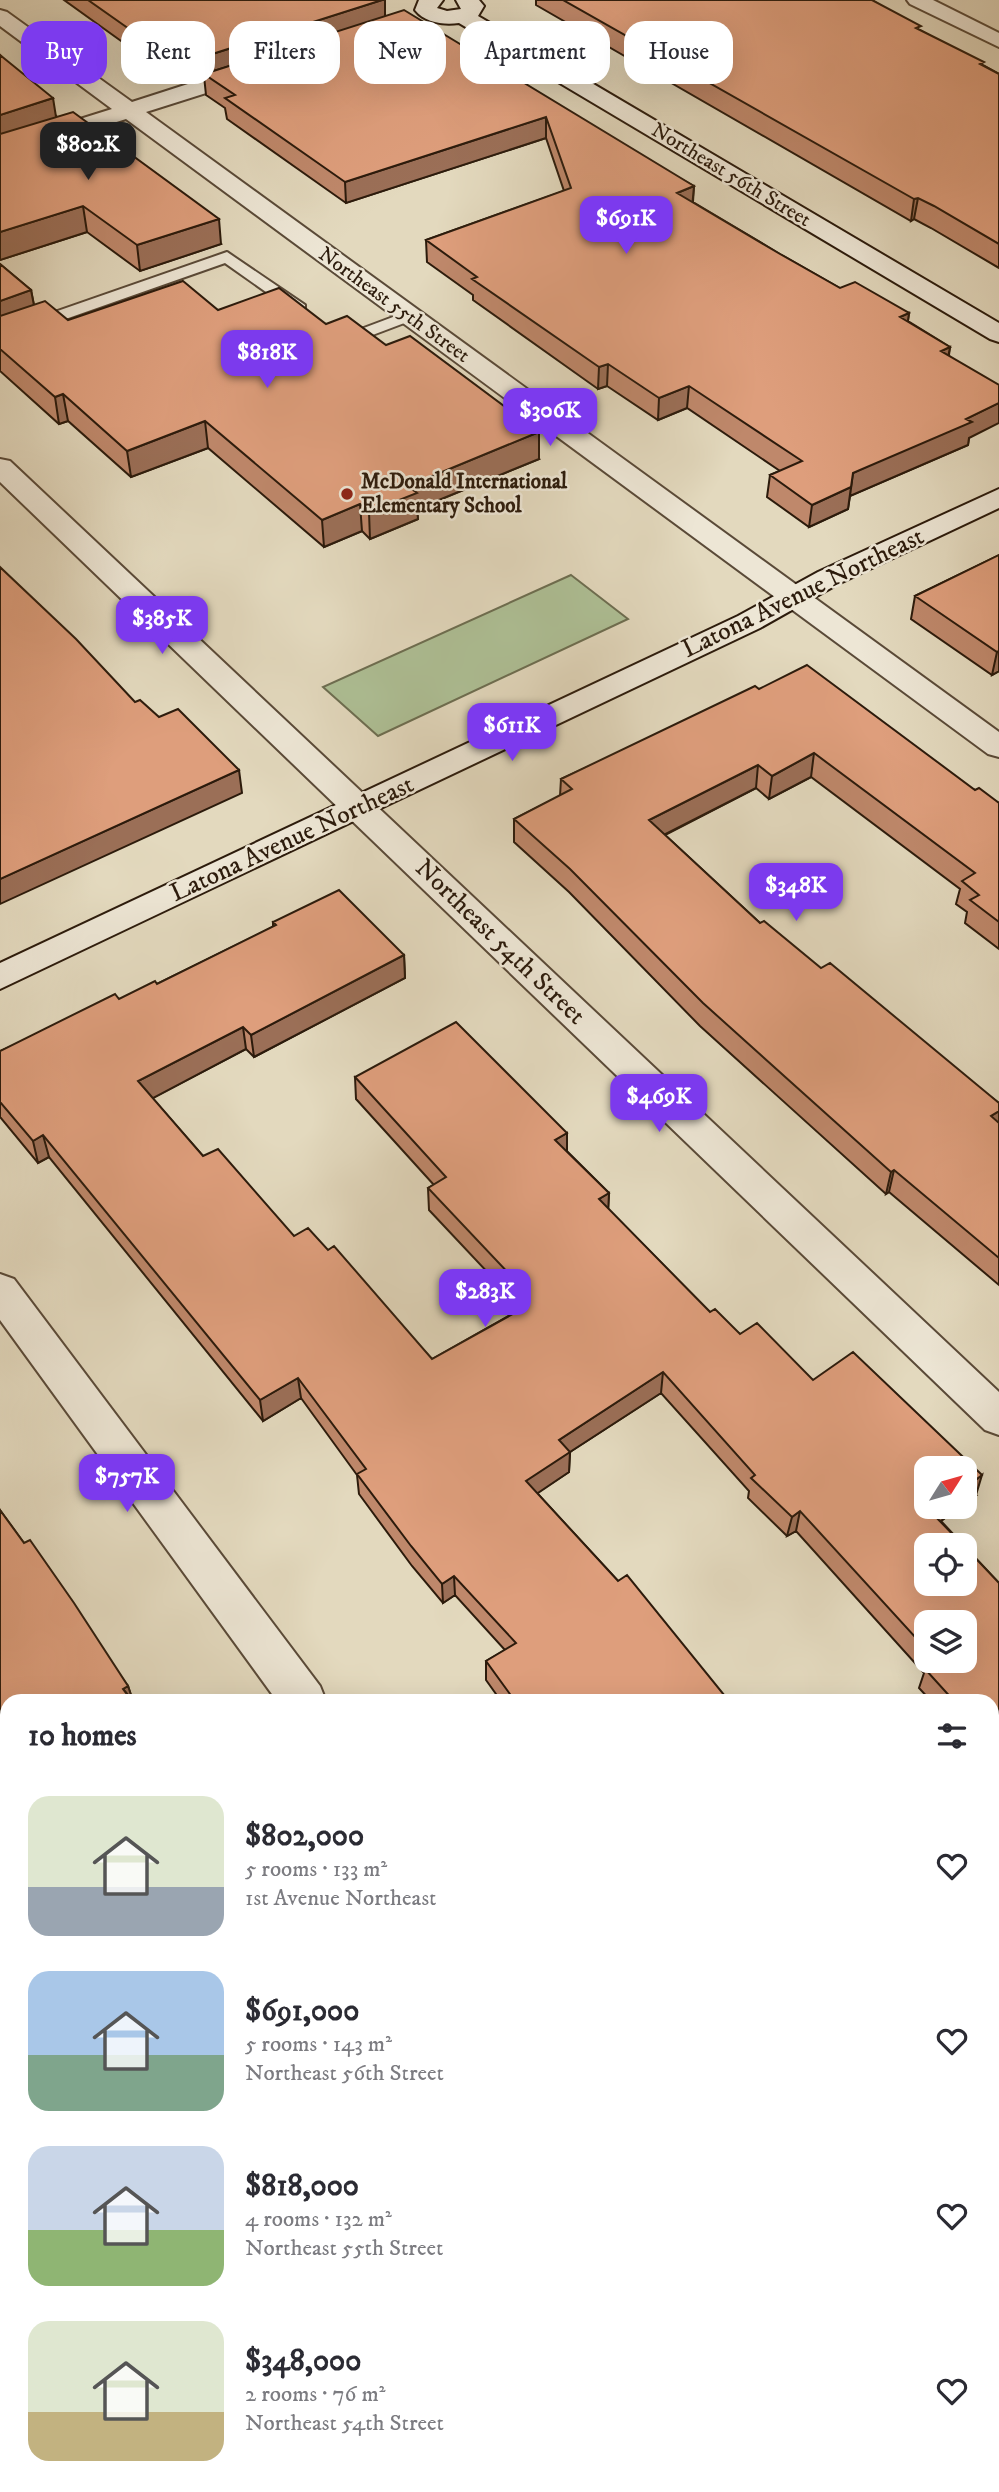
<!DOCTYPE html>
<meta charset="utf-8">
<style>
body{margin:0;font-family:"IM FELL DW Pica",serif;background:#f7f7f7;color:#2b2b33;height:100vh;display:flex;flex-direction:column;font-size:26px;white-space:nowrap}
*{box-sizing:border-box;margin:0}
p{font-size:23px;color:#7c7c81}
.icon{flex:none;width:38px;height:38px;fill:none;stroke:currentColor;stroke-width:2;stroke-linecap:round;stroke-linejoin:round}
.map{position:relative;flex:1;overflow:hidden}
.drawer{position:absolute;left:0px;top:1694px;width:999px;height:798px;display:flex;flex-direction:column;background:#fff;border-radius:21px 21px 0 0;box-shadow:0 7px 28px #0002}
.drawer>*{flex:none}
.top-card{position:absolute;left:21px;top:21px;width:957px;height:63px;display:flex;gap:14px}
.needle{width:46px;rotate:53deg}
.buttons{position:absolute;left:914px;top:1456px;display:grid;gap:14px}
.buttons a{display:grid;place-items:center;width:63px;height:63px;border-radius:14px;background:#fff;box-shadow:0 7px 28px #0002;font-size:35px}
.price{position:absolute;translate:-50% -60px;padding:0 16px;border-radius:14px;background:#7c3aed;color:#fff;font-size:23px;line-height:46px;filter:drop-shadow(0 2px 4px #0008)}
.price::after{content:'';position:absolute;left:50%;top:42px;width:21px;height:16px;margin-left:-10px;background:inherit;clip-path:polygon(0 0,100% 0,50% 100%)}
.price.on{background:#222;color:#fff}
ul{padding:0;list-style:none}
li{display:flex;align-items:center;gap:21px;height:175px;padding:0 28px}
li span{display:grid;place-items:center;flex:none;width:196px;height:140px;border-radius:21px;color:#555}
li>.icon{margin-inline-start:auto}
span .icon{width:84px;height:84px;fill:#fffc;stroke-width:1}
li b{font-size:30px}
h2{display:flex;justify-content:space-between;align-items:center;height:84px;padding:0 28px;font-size:30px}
.tag{padding:0 24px;border-radius:21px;background:#fff;box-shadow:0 7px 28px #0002;font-size:24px;line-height:63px}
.tag.on{background:#7c3aed;color:#fff}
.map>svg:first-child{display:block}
</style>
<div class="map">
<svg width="999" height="2492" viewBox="0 0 999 2492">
<rect width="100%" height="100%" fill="#e3d9be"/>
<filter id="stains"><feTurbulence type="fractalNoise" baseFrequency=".00286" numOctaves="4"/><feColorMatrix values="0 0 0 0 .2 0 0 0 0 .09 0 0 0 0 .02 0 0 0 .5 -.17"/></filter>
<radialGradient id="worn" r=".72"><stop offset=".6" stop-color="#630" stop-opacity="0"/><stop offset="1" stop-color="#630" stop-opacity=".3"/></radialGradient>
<path fill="#aec096" stroke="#6d6e51" stroke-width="2" d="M571,575L628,619L378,736L323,687Z"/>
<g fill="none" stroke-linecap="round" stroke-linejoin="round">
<g stroke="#5a4a38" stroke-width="4">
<path id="lane" d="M227,252L305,305V311H293L225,263L0,342V331Z
M409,311L417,316L415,319L362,339L331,331L329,328L337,323L361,329Z"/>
</g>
<g stroke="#5a4a38" stroke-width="4">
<path id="street" d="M907,0H933L999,33V47L910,4Z
M0,10L7,12L132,102L247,65H263L266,70L263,75L146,112L999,732V757L988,754L126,119L0,159V144L112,109L0,26Z
M0,459L10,461L999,1392V1435L985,1430L0,482Z
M0,1274L14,1279L320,1686L326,1701H277L0,1320Z
M855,2485H913L916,2492H858Z"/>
</g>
<g stroke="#2c1b0c" stroke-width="4">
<path id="secondary" d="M419,0H443L437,8L447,11L461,9L456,0H479L484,6L478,16L999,323V342L990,339L459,23C444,25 425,23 415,10Z
M999,489V508L838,584L760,628L0,989V963L738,616L818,572Z"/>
</g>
<use href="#lane" fill="#ede6d5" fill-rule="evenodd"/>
<use href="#street" fill="#ede6d5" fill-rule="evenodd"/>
<use href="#secondary" fill="#ede6d5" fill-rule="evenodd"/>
</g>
<path fill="#bf886b" stroke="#2c1b0c" stroke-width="2" fill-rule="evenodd" d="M64,0H385V16L694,186L693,202L780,254L840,288L909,313L908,321L950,347L949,355L969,438L968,445L850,496L848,509L809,527L767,497L770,475L780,471L687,408L658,420L607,386L598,389L473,300V295L427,262L426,240L564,191L546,138L346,203L227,119L225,108L206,95L204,76L186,82L135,51Z
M536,0H872L920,30L999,74V268L931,228L914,219L911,221L536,5Z
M0,55L57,117L221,244L140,271L87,232L0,260Z
M0,264L31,290L34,305L68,320L218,310L326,324L539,459L417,509L418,519L370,539L362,531L324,547L208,448L131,477L68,421L59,424L0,371Z
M999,555V671L992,675L911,619L915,596Z
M759,689L975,790L999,803V949L965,923L967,912L956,904L960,889L811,777L769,799L756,788L665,835L760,923L999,1103V1285L889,1192L886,1194L700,1026L569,892L514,842V819L560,796L561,779Z
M273,922L404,955L405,978L254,1057L246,1049L152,1098L203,1156L294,1236L328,1250L432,1359L514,1313L506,1304L507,1293L429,1210L428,1188L434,1185L356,1099L355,1077L567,1151L609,1193L608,1209L710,1312L740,1334L813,1380L976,1495L926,1507H960L941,1521L999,1583V1783L992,1777V1701H931L919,1688L924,1673L796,1531L787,1536L748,1498L749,1491L661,1393L570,1452L569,1472L537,1493L729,1701H501L486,1680V1661L505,1650L455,1595L443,1603L412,1566L359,1494L357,1475L301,1398L263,1421L49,1157L38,1163L0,1117V1051L157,984L273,927ZM926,1622L964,1661H926Z
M0,1510L128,1686L133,1701H7V1870L0,1860V1816L4,1813L0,1807Z
M548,2485H712L717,2492H553Z"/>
<path fill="#9b6f57" stroke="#2c1b0c" stroke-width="2" d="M382,0H385V18L204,74V76L186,82L184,63Z
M53,98L57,123L0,141V115Z
M546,117V138L346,203L345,182Z
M694,186L692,208L677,193Z
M918,198L914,219L911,221L914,199Z
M83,206L87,232L0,260V232Z
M219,219L221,244L140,271L137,245Z
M31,290L36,316L0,329V301Z
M909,313L906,335L900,317Z
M950,347L946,369L941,351Z
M608,364L607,386L598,389L599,367Z
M689,386L687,408L658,420L659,398Z
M63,394L68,421L59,424L55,397Z
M999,403V423L969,438L968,445L850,496L853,473Z
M205,421L208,448L131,477L127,451Z
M539,432V459L417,509L418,519L370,539L369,512L408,486Z
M851,487L848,509L809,527L812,505Z
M360,504L362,531L324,547L322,520Z
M999,651V671L992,675L997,652Z
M814,753L811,777L769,799L772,776Z
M758,765L756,788L648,843L649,820Z
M239,770L242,793L0,904V879Z
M404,955L405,978L254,1057L251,1035Z
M243,1027L246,1049L142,1104L138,1081Z
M999,1111V1128L991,1116Z
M567,1133V1155L555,1140Z
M43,1135L49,1157L38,1163L33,1141Z
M894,1170L889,1192L886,1194L891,1172Z
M609,1193L608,1215L599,1199Z
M663,1372L661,1393L570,1452L569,1472L526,1501V1481L559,1440Z
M298,1378L301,1398L263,1421L260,1400Z
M982,1475L976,1495L964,1504V1489Z
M940,1507H960L926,1532L932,1513Z
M800,1511L796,1531L787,1536L792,1517Z
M454,1576L455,1595L443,1603L442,1584Z
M128,1686L133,1701L123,1689Z
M7,2274V2292L0,2279Z
M145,2485H158L152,2490V2492H144Z"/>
<path fill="#de9e7c" stroke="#2c1b0c" stroke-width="2" d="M88,0H382L184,63L132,31Z
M563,0H872L921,26L916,28L984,62L980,64L999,74V244L934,206L918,198L914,199Z
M404,10L694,186L677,193L780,254L840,288L855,282L909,313L900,317L950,347L941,351L999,385V403L966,419L972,422L853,473L851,487L812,505L770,475L802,461L689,386L659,398L608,364L599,367L472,279L477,277L426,240L571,188L546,117L345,182L225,98L235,95L204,74Z
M0,55L53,98L0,115Z
M73,112L219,219L137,245L83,206L0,232V134Z
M0,264L31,290L0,301Z
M183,281L218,310L279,288L326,324L347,316L386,345L410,336L539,432L408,486L417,493L369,512L360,504L322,520L205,421L127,451L63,394L55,397L0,349V316L45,301L68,320Z
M999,555V651L997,652L915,596Z
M0,567L76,639L135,702L140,700L159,717L178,709L239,770L0,879Z
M807,665L975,790L979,788L999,803V922L970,900L979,895L962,881L975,873L814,753L772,776L758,765L649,820L760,923L764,921L821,968L830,963L999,1103V1111L991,1116L999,1123V1258L894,1170L891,1172L703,1003L570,869L514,819L572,789L561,779L755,686L759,689Z
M339,890L404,955L251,1035L243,1027L138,1081L203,1156L218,1149L294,1236L308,1228L328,1250L334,1246L432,1359L527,1306L507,1283L514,1279L428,1188L446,1177L355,1077L456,1022L567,1133L555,1140L609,1193L599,1199L710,1312L715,1309L740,1334L757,1323L813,1380L853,1352L982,1475L964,1489V1468H926V1507H940L932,1513L963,1545H926V1584H964V1546L999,1583V1758L992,1751V1701H954L925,1669L937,1662L936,1661H964V1622H926V1649L800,1511L792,1517L751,1478L755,1475L663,1372L559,1440L570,1452L526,1481L618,1581L627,1575L729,1701H515L486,1661L516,1643L454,1576L442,1584L411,1546L357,1474L366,1469L298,1378L260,1400L43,1135L33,1141L0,1102V1051L115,994L119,999L155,981L157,984L276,925L273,922Z
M0,1510L24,1543L30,1540L74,1603L128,1686L123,1689L132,1701H7V1865L0,1855V1816L6,1812L0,1802Z
M0,2167L7,2181V2274L0,2279Z
M992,2184L999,2192V2286L992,2292Z
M0,2279L7,2292V2485H145L144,2492H0Z
M555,2485H712L717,2492H559Z"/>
<circle fill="#8f2418" stroke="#ede6d5" stroke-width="2.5" cx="347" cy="494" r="7"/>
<g text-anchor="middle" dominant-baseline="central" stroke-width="5" stroke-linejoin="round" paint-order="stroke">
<g font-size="21" fill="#2c1b0c" stroke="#ede6d5">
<text transform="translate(731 175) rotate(31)">Northeast 56th Street</text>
<text transform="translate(394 305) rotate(36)">Northeast 55th Street</text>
</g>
<g font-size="21" font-weight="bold" fill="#2c1b0c" stroke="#ede6d5" text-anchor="start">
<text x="361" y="482">McDonald International<tspan x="361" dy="24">Elementary School</tspan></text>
</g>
<g font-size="26" fill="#2c1b0c" stroke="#ede6d5">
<text transform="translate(803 593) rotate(-26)">Latona Avenue Northeast</text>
<text transform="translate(292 839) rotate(-25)">Latona Avenue Northeast</text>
<text transform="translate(500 942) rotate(44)">Northeast 54th Street</text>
</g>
</g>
<rect width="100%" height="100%" filter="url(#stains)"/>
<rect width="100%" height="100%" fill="url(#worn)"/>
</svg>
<div class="buttons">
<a><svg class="needle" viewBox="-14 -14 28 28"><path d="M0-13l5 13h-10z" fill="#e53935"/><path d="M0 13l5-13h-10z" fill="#7c7c81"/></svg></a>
<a><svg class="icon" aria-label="locate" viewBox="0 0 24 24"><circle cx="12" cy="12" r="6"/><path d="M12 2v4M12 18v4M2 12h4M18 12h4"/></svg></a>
<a><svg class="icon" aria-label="layers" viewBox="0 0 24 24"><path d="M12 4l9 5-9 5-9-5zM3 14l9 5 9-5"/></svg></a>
</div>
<b class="price on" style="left:88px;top:182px">$802K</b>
<b class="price" style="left:626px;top:256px">$691K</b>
<b class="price" style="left:267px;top:390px">$818K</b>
<b class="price" style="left:550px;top:448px">$306K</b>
<b class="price" style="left:162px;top:656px">$385K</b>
<b class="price" style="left:512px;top:763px">$611K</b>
<b class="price" style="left:796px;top:923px">$348K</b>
<b class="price" style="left:659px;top:1134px">$469K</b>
<b class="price" style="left:485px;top:1329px">$283K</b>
<b class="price" style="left:127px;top:1514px">$757K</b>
<div class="top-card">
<a class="tag on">Buy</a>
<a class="tag">Rent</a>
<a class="tag">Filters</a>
<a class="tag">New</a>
<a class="tag">Apartment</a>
<a class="tag">House</a>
</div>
<section class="drawer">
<h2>10 homes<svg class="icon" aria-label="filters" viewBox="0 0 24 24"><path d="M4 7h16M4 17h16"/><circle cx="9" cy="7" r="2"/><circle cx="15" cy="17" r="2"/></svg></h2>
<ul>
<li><span style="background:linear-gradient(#dfe7d0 65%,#9aa5b1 0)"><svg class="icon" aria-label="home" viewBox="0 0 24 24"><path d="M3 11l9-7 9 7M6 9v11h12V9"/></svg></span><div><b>$802,000</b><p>5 rooms · 133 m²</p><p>1st Avenue Northeast</p></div><svg class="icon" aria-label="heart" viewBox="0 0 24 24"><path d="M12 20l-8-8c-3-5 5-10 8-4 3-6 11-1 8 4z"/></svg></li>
<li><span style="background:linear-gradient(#a9c7e8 60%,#7fa58c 0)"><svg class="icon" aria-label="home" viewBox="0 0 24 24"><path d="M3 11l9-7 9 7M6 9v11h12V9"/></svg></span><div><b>$691,000</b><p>5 rooms · 143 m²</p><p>Northeast 56th Street</p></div><svg class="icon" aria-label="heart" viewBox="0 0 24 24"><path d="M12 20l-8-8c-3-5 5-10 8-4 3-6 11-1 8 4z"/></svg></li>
<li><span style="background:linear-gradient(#c9d6e8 60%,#8fb573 0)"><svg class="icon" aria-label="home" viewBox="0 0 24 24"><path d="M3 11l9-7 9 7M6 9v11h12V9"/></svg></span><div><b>$818,000</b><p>4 rooms · 132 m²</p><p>Northeast 55th Street</p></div><svg class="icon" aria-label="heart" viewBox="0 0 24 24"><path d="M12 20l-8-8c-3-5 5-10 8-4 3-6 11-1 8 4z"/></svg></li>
<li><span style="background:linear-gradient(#dfe7d0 65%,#c2b280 0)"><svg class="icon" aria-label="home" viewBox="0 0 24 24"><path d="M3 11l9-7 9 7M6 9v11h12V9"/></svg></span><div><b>$348,000</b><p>2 rooms · 76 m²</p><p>Northeast 54th Street</p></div><svg class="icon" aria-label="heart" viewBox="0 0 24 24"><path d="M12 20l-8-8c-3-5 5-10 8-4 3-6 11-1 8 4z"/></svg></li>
</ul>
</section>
</div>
